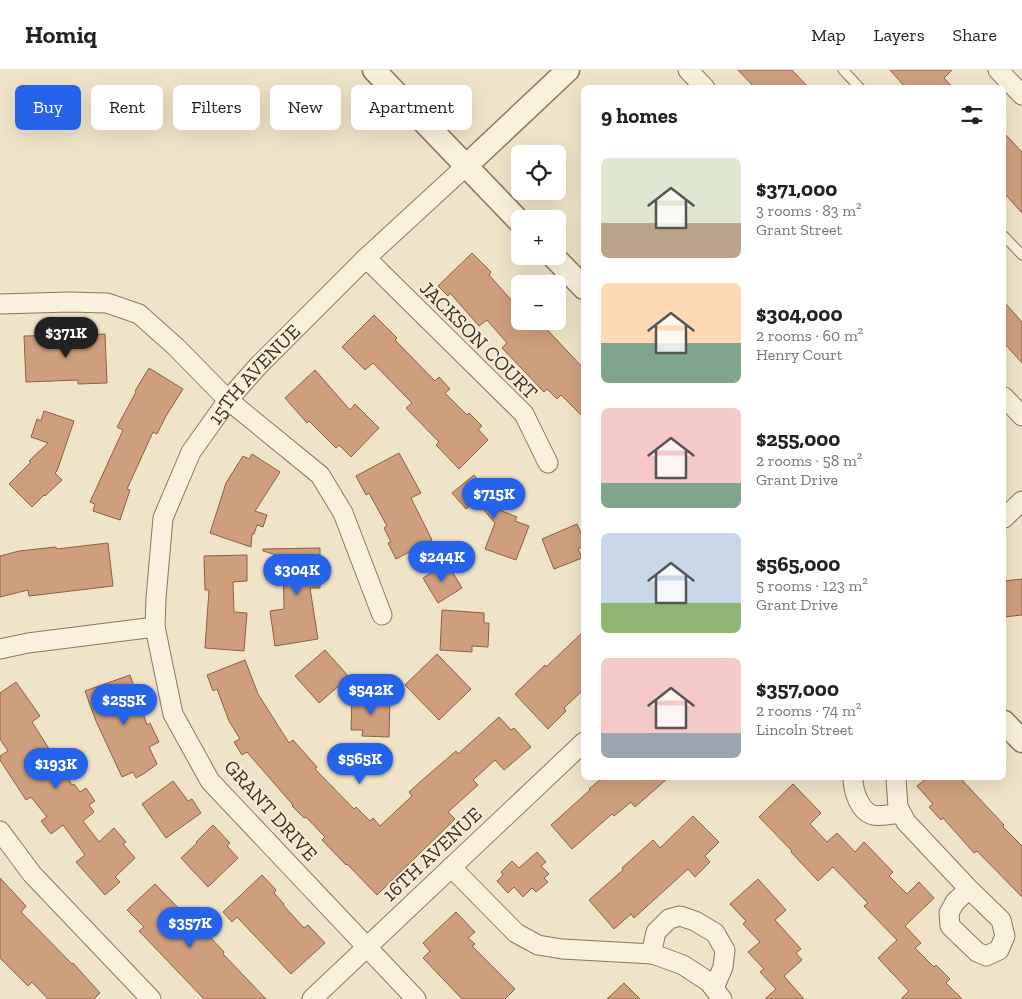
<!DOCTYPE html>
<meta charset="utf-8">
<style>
body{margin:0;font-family:"Zilla Slab",serif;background:#f6f6f6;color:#222;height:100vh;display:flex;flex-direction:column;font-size:19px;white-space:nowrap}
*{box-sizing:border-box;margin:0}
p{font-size:16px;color:#767676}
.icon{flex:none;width:28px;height:28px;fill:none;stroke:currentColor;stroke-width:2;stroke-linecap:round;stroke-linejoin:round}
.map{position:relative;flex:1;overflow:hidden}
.side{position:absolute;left:581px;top:15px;width:425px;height:695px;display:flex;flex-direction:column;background:#fff;border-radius:8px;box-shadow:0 5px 20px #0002}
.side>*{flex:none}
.hud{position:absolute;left:15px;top:15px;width:475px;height:45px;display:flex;gap:10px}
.controls{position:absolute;left:511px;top:75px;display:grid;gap:10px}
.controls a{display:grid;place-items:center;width:55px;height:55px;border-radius:8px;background:#fff;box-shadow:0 5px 20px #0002;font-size:25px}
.price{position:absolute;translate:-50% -42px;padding:0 11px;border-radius:18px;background:#2563eb;color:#fff;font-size:16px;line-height:32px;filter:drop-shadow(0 1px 2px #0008)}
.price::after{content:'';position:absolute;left:50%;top:30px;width:15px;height:11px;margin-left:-8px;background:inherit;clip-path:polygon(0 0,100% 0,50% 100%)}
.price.active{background:#222;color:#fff}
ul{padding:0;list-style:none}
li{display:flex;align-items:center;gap:15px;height:125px;padding:0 20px}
li span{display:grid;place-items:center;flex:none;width:140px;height:100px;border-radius:8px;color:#555}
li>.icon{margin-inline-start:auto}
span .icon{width:60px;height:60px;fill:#fffc;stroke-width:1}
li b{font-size:21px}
h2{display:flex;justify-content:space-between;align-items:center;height:60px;padding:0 20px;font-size:21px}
.chip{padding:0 18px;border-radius:8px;background:#fff;box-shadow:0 5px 20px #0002;font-size:18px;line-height:45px}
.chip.active{background:#2563eb;color:#fff}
header{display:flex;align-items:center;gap:30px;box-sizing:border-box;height:70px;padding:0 25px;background:#fff;border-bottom:1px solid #e0e0e0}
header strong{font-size:24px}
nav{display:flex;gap:28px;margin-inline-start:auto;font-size:18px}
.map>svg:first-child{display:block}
</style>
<header>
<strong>Homiq</strong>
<nav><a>Map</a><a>Layers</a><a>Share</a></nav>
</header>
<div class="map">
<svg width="1022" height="929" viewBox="0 0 1022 929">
<rect width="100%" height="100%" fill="#f0e4c8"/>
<path fill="#cf9f7d" stroke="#8d5f41" d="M738,0H792L809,18H755Z
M890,0H952L944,8L953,18H906Z
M1004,63L1022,82V143L1004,123Z
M472,183L491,202L489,205L520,240V251H539L584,299V348L561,325L557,329L547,319L544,322L502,278L507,273L487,250L479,256L450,223L448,226L438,216Z
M1004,232L1022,252V293L1004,273Z
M374,245L397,268L395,270L435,311L439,307L450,319L445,323L467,345L469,343L482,356L478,359L488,370L459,399L436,375L439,372L406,338L412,333L373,293L365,300L342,277Z
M105,264L107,313L78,314V310L26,312L24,266L64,265V266Z
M149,298L183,319L166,346L157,364L153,362L127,419L130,420L120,450L93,441L95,434L90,432L123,360L117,357L136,322L135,321Z
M315,300L350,340L355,334L379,358L351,387L339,375L336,378L309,351L307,353L285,328Z
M44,341L74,351L57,401L55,403L62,410L45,426L44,425L32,437L9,414L31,392L29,391L48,373L31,367L37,349L41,351Z
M399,383L421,423L411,428L432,470L396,489L388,473L391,472L384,458L387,456L369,423L366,425L356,406Z
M252,384L280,402L255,441L267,445L263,457L257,455L254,464H252L251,477L210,463L226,413L243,386L249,389Z
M474,405L494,429L487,435L517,447L515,451L529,456L516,490L485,479L495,453L476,431L466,439L452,423Z
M577,454L584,470V476L578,479L582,488L554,499L542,469Z
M108,473L113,516L29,526L28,520L0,527V486L19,481L56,477L57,479Z
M320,478V518H310L318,569L275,576L270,541L284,539L283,487L263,481V479Z
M247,485V511L233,512L234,542L247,543L244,581L205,578L209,520H205L204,486Z
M447,493L462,518L438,533L423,508Z
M1022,509V545L1004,547V511Z
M442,540L484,543V553H489L488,577L472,576V582L440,580Z
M584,561V619L564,638L566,641L548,659L515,624L545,595L546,597Z
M325,580L349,607L319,633L295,606Z
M437,584L471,619L439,650L405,615Z
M245,590L258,624L289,673L293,670L317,697L315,699L354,739L356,737L370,751L373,748L380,756L412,726L409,722L420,712L456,681L458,684L499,647L511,660L514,658L531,677L504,700L495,690L473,710L478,715L448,742L455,749L377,825L347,794L346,795L322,770L325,767L306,747L304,748L292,736L293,735L247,682L242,685L234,672L240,669L229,651L217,619L213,621L207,605Z
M130,605L147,655L150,653L159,672L149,677L157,694L145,703L136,708L133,702L122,707L96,651L85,621Z
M16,612L40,646L32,652L72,715L74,714L80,722L86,718L95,731L89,735L94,742L83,751L99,772L114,758L126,772L123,774L135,788L115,807L120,812L105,825L76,792L85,785L63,755L51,764L41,751L47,747L31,727L26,730L0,690V686L8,681L0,669V623Z
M352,627L390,628L389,667L362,666L363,660H351Z
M602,708H668L635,737L631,732L614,746L612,744L572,779L551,755L590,720L589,719Z
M927,708H960L1004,755L1003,757L1022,776V827L977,781L974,783L943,748L941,750L929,737L933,734L917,716Z
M173,711L188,731L192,729L201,743L166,768L142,734Z
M793,714L821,743L810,754L827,772L837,763L855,782L864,772L893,802L889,806L907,824L919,812L934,828L905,856L921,873L915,878L934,897L936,895L950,909L946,913L962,929H901L909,921L878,888L897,870L864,836L868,833L833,797L818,811L791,782L792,781L759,747Z
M693,746L719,772L705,786L710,792L695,807L688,799L634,848L631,844L614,859L589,830L623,800L622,798L653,770L660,778Z
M213,755L230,773L227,776L238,788L208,817L181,788L197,773L196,772Z
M537,782L546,792L541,796L549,804L544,808L548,812L536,822L532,818L523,827L514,817L508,823L497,811L503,805L501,802L512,791L519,798Z
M262,805L276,820L274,823L284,834L283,835L304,858L308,855L325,873L291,904L237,847L232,852L223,842Z
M0,808L26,836L21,842L72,894L73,893L100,923L94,929H48L32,912L28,916L0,888Z
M758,809L786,840L775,850L801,879L796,883L802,890L784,906L804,929H765L776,919L760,902L764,899L748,882L760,872L743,854L746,851L730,834Z
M155,814L194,854L196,852L224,882L223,884L266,929H204L139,861L144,857L127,840Z
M456,842L475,862L468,868L475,874L472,876L515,919L505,929H462L423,888L430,881L423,873Z
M624,913L640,929H607Z"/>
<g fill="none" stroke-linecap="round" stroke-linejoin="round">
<g stroke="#8d765c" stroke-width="11">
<path id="service" d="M843,0L860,18
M1004,166L1022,185"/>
</g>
<g stroke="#8d765c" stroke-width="21">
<g id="minor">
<path d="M688,0L705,18"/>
<path d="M998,0L1022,25"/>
<path d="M366,188L524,344L548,393"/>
<path d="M0,234L70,232L107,233L139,244L176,277L228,330L320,405L343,443L382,545"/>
<path d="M1004,327L1022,346"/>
<path d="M1004,448L1022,431"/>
<path d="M155,557L173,644L210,711L416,929"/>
<path id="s1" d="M0,579L28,573L155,557L156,528L163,448L191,382L228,330L259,295L366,188L466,96"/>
<path d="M853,708C853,720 859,741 873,745C879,747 894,744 901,743"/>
<path d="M896,708L898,737L906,752L969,819L1001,850L1005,866L999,880L986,886L977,882L950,856L949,843L955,832L969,819"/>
<path d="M0,761L32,804L151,929"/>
<path d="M451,797L516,863L538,875L562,879L653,884L683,895L709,912L722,929"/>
<path d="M651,884L656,862L669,849L680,846L695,851L715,863L725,880L723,897L714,918"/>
<path d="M312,929L584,672"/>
</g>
</g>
<g stroke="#8d765c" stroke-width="25">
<path id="tertiary" d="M374,0L520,152
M466,96L568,0
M553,186L584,218
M1004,652L1022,671"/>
</g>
<use href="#service" stroke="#faf1dc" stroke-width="9"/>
<use href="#minor" stroke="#faf1dc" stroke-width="19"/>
<use href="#tertiary" stroke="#faf1dc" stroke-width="22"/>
</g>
<g text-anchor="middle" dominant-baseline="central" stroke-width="4" stroke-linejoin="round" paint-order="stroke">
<g font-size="20" fill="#3d2e20" stroke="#f7eed8">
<text transform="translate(479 270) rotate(45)">JACKSON COURT</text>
<text stroke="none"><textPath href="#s1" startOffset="438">15TH AVENUE</textPath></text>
<text transform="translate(271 740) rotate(48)">GRANT DRIVE</text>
<text transform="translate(432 784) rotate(-43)">16TH AVENUE</text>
</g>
</g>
</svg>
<div class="controls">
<a><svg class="icon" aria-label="locate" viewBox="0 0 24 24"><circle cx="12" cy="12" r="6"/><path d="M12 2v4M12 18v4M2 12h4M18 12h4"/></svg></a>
<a>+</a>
<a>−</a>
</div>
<b class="price active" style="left:66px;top:289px">$371K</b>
<b class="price" style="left:494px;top:450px">$715K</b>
<b class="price" style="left:442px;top:513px">$244K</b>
<b class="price" style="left:297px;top:526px">$304K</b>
<b class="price" style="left:371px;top:646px">$542K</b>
<b class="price" style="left:124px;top:656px">$255K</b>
<b class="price" style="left:360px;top:715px">$565K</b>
<b class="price" style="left:56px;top:720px">$193K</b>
<b class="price" style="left:190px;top:879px">$357K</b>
<div class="hud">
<a class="chip active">Buy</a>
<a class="chip">Rent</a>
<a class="chip">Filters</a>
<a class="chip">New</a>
<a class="chip">Apartment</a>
</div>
<section class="side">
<h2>9 homes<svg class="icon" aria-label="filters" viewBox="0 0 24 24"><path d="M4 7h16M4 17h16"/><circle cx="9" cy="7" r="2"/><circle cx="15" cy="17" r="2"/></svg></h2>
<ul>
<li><span style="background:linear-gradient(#dfe7d0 65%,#b9a48a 0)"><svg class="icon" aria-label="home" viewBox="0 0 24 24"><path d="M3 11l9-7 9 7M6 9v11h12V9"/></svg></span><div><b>$371,000</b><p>3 rooms · 83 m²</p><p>Grant Street</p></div></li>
<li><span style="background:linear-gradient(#ffd9b3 60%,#7fa58c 0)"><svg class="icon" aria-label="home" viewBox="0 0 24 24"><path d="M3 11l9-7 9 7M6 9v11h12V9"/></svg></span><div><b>$304,000</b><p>2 rooms · 60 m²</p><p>Henry Court</p></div></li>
<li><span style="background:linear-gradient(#f6c9c9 75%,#7fa58c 0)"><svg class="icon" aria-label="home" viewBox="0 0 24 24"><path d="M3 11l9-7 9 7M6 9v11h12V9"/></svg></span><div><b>$255,000</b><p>2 rooms · 58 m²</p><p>Grant Drive</p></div></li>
<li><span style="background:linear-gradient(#c9d6e8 70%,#8fb573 0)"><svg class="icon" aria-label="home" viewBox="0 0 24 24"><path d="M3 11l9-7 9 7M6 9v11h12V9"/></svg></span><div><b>$565,000</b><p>5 rooms · 123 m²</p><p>Grant Drive</p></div></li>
<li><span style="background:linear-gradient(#f6c9c9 75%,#9aa5b1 0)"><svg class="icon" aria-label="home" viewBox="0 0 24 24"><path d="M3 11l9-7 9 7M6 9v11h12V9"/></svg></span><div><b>$357,000</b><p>2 rooms · 74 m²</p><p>Lincoln Street</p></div></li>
</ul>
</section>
</div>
